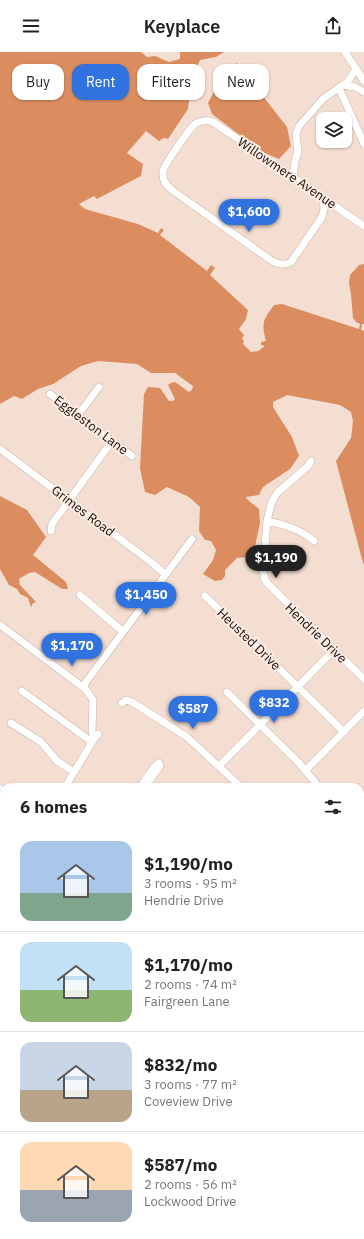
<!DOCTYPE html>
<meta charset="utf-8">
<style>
body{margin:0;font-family:"IBM Plex Sans",sans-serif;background:#f2f2f2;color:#222;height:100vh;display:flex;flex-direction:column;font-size:15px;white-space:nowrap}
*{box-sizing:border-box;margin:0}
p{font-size:13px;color:#767676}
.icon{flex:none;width:22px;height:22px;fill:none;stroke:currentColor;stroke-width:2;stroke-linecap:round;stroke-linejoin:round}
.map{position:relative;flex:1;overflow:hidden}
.drawer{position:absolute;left:0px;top:731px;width:364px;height:456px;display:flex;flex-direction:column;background:#fff;border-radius:12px 12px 0 0;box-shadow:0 1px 3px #0004}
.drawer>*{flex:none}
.top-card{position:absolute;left:12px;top:12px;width:340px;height:36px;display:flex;gap:8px}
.fabs{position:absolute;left:316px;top:60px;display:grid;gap:8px}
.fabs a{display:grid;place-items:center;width:36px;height:36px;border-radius:8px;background:#fff;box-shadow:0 1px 3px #0004;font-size:20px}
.price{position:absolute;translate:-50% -34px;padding:0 9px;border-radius:14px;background:#3072df;color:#fff;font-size:13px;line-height:26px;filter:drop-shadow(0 1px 2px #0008)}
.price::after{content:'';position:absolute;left:50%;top:24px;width:12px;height:9px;margin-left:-6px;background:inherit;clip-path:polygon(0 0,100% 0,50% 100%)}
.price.active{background:#222;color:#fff}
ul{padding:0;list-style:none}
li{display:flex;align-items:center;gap:12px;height:100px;padding:0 20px}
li+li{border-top:1px solid #e0e0e0}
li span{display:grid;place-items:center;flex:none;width:112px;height:80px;border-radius:12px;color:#555}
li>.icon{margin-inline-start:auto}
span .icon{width:48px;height:48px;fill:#fffc;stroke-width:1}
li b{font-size:17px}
h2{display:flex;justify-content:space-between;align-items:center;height:48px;padding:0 20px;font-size:17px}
.chip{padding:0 14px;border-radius:12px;background:#fff;box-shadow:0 1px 3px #0004;font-size:14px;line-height:36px}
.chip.active{background:#3072df;color:#fff}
header{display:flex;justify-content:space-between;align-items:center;height:52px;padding:0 20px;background:#fff;font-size:18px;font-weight:600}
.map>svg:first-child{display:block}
</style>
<header><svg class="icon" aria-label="menu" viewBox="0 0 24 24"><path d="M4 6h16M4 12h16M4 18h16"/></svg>Keyplace<svg class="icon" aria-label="share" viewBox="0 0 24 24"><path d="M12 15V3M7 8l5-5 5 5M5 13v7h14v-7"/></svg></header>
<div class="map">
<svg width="364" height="1187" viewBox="0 0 364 1187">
<rect width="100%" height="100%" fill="#f4ded2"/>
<path fill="#edcfc0" d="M364,792V919L360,917V795Z"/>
<path fill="#e2a989" d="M360,823H364V854H360Z
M77,1183H291L298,1187H83Z"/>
<path fill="#dc8d60" d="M0,0H141L147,5L155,4L169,10L180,7V0H224L216,5L200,8L192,27L188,57L168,87L164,86L159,89L146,79L127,101L143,112L141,124L97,147L94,144L79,152L85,157L138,172L158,181L161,176L164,178L160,183L207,219L211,213L215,216L210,223L248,258L246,267L239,277L244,283L242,287L244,289L243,292L251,300L258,299L265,294L261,293V290L266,289C261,271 263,268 274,253L282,252L359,277L360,272L356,270L353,266L351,242L349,231L350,223L359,213L364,212V272H362L361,278L364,279V512L363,511L336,409L351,386L353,369L351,360L340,353L287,343L273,350V355L292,385L299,404L290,417L263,435L259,443L246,445L248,448L259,457L260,471L254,499L246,505L237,506L225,518V524L222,528L215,529L203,522L213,508L216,498L211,489L205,488L199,479L200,455L189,445L167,435L155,443L145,440L140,416L144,342L148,335L160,336L169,349H173L175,347L168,333L171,331L175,330L189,340L192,338L193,334L175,321H151L137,312L98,309L81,314L53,332L38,337L22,347L14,344L0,352Z
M237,11L287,75L291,94L279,107L262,100L212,62L208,51L224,20Z
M0,444L27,458L46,485L33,503L66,530L68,537H62L35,520L29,521L19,527L20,533L36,550L33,551L31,555L28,546L20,542L17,537L9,533L0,517Z"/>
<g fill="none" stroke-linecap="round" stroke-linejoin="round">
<g stroke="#c8b3a7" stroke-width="8">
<path id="minor" d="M345,0L364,29
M343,33L355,35L364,40
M339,36L364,92
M293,125L295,109L298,100L296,83L299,74L323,47L348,29L356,17
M323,145L324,157L322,165L291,210C284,214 279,212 272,209L172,138C166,133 162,128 163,119C164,113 190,76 195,72C200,69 207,68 213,70C263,105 314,139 364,174
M50,342L132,404
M78,363L99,335
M0,397L151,510L165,522
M311,409L308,414L277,441L271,452L267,469L263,518L265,528L269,533L364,627
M267,469C285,473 300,477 314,489
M51,479L52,472L60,461L112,389
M80,543L122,579
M205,544L344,680
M0,573L80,633L84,635L93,648L92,679L94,687
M84,635L86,630L192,487
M22,639L92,690
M227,640L299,711L319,735
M122,651L126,648L132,650L187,685L241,735
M11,671L41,690L57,709L74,720
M219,714L334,598
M306,718L364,659
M65,735L94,687L98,682
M140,735L155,714L159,711L160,714L145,735
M0,737L4,739
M0,799L4,791
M0,842L4,844
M360,966L364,968
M0,985L4,988
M360,1062L364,1065
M0,1115L4,1107
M360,1158L364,1151
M44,1187V1183"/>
</g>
<use href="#minor" stroke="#fff" stroke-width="7"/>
</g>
<g text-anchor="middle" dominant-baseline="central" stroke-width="4" stroke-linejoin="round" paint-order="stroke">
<g font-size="13" fill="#160f0b" stroke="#feece3">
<text transform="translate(287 121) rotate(34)">Willowmere Avenue</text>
<text transform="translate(91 373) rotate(37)">Eggleston Lane</text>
<text transform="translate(83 459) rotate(37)">Grimes Road</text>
<text transform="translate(316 581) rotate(44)">Hendrie Drive</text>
<text transform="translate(249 587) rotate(44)">Heusted Drive</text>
</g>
</g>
</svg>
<div class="fabs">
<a><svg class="icon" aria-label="layers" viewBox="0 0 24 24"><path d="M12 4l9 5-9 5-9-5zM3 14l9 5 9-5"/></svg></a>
</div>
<b class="price" style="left:249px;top:181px">$1,600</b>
<b class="price active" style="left:276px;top:527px">$1,190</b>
<b class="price" style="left:146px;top:564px">$1,450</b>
<b class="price" style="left:72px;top:615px">$1,170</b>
<b class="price" style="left:274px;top:672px">$832</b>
<b class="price" style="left:193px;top:678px">$587</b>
<div class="top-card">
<a class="chip">Buy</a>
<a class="chip active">Rent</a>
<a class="chip">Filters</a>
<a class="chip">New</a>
</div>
<section class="drawer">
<h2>6 homes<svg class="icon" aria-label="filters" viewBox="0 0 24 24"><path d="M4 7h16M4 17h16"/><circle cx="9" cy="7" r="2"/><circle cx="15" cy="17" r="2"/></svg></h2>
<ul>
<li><span style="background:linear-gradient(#a9c7e8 65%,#7fa58c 0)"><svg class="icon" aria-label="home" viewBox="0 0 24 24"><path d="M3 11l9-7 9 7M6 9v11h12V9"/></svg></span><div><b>$1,190/mo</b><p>3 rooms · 95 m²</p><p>Hendrie Drive</p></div></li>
<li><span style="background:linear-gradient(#bfe0f5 60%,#8fb573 0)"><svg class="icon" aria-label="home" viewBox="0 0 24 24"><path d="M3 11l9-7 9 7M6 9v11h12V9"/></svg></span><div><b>$1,170/mo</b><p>2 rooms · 74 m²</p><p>Fairgreen Lane</p></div></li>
<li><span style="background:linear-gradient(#c9d6e8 60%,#b9a48a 0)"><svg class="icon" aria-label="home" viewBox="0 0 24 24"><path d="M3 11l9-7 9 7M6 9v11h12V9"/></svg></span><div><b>$832/mo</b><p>3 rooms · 77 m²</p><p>Coveview Drive</p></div></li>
<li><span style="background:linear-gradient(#ffd9b3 60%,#9aa5b1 0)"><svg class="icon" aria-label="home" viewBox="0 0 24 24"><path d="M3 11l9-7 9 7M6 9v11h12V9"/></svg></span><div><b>$587/mo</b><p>2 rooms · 56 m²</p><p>Lockwood Drive</p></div></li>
</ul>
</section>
</div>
